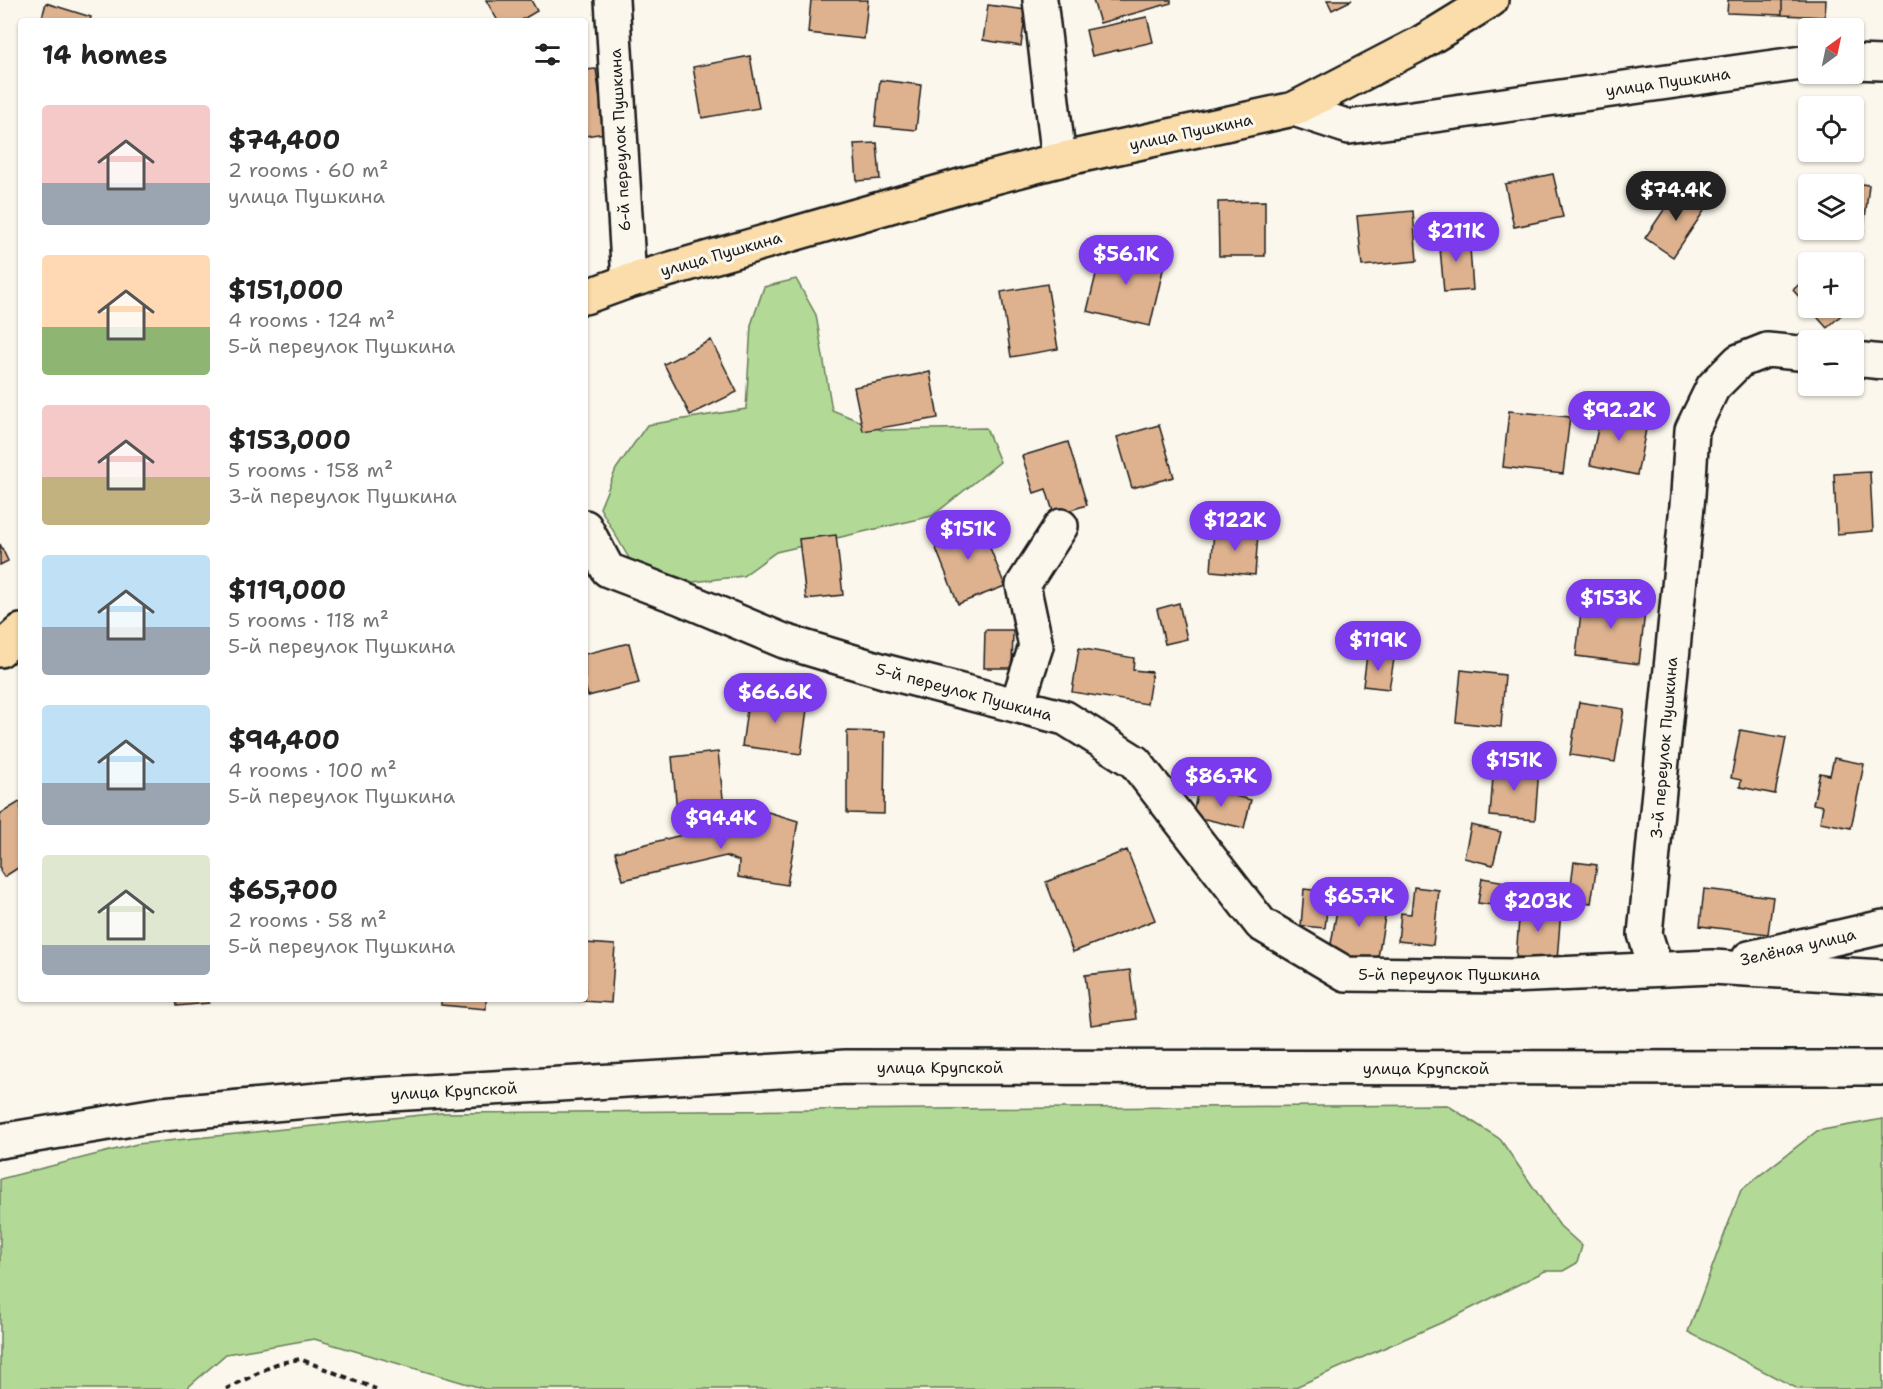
<!DOCTYPE html>
<meta charset="utf-8">
<style>
body{margin:0;font-family:"Shantell Sans",sans-serif;background:#f6f6f6;color:#222;height:100vh;display:flex;flex-direction:column;font-size:22px;white-space:nowrap}
*{box-sizing:border-box;margin:0}
p{font-size:20px;color:#767676}
.icon{flex:none;width:33px;height:33px;fill:none;stroke:currentColor;stroke-width:2;stroke-linecap:round;stroke-linejoin:round}
.map{position:relative;flex:1;overflow:hidden}
.panel{position:absolute;left:18px;top:18px;width:570px;height:984px;display:flex;flex-direction:column;background:#fff;border-radius:6px;box-shadow:0 2px 4px #0004}
.panel>*{flex:none}
.needle{width:39px;rotate:33deg}
.tools{position:absolute;left:1798px;top:18px;display:grid;gap:12px}
.tools a{display:grid;place-items:center;width:66px;height:66px;border-radius:6px;background:#fff;box-shadow:0 2px 4px #0004;font-size:30px}
.price{position:absolute;translate:-50% -51px;padding:0 14px;border-radius:21px;background:#7c3aed;color:#fff;font-size:20px;line-height:39px;filter:drop-shadow(0 2px 3px #0008)}
.price::after{content:'';position:absolute;left:50%;top:36px;width:18px;height:14px;margin-left:-9px;background:inherit;clip-path:polygon(0 0,100% 0,50% 100%)}
.price.current{background:#222;color:#fff}
ul{padding:0;list-style:none}
li{display:flex;align-items:center;gap:18px;height:150px;padding:0 24px}
li span{display:grid;place-items:center;flex:none;width:168px;height:120px;border-radius:6px;color:#555}
li>.icon{margin-inline-start:auto}
span .icon{width:72px;height:72px;fill:#fffc;stroke-width:1}
li b{font-size:26px}
h2{display:flex;justify-content:space-between;align-items:center;height:72px;padding:0 24px;font-size:26px}
.map>svg:first-child{display:block}
</style>
<div class="map">
<svg width="1883" height="1389" viewBox="0 0 1883 1389">
<rect width="100%" height="100%" fill="#fbf7ec"/>
<filter id="ink" filterUnits="userSpaceOnUse"><feTurbulence type="fractalNoise" baseFrequency=".0167" numOctaves="2"/><feDisplacementMap in="SourceGraphic" scale="12" xChannelSelector="R" yChannelSelector="G"/><feConvolveMatrix kernelMatrix="1 2 1 2 8 2 1 2 1" color-interpolation-filters="sRGB"/></filter>
<g filter="url(#ink)">
<path fill="#b2da96" stroke="#677b59" stroke-width="1.5" d="M796,279L816,315L832,410L881,430L986,428L1000,462L932,516L776,552L743,576L693,582L630,560L600,508L616,469L647,425L746,409L751,325L764,287Z
M1447,1105L1500,1139L1560,1226L1582,1246L1577,1263L1563,1271H1545L1452,1318L1291,1389H485L314,1339L226,1354L186,1389H0V1179L137,1144L441,1113Z
M1883,1119V1389H1798L1688,1332L1741,1190L1817,1131Z"/>
<path fill="#deb28f" stroke="#1c1c1c" stroke-width="1.5" d="M486,0H531L537,11L520,21H498Z
M811,0H868L864,39L808,33Z
M1093,0H1171V3L1100,23Z
M1327,0H1352L1332,10Z
M1728,0H1782V15L1727,13Z
M1782,0H1826L1825,17L1782,15Z
M46,3L91,17L90,21H41Z
M988,5L1026,10L1021,46L983,40Z
M1147,17L1153,42L1092,56L1086,30Z
M750,56L759,108L702,118L693,67Z
M596,69L605,133L585,136V70Z
M880,80L921,85L916,130L875,126Z
M877,143L880,179L857,181L854,144Z
M1553,174L1563,217L1514,227L1505,184Z
M1817,179L1869,185L1863,235L1819,230H1854V184H1817Z
M1680,186L1708,205L1673,257L1645,238Z
M1265,201V256H1219L1218,202Z
M1413,211L1417,261L1362,266L1357,216Z
M1469,234L1473,290L1444,292L1439,237Z
M1103,246L1165,261L1150,326L1087,311Z
M1809,275V308H1849L1827,328L1793,290Z
M1047,284L1058,349L1011,357L1001,292Z
M711,340L737,392L690,415L664,364Z
M930,372L938,418L863,431L854,387Z
M1602,410L1648,419L1637,475L1590,465Z
M1509,411L1570,417L1563,474L1503,467Z
M1159,425L1174,477L1132,488L1117,437Z
M1068,442L1087,505L1054,515L1046,489L1034,493L1022,456Z
M1870,472L1873,531L1837,534L1834,474Z
M978,517L1005,586L958,604L931,536Z
M1214,530L1258,533L1255,575L1211,571Z
M836,535L843,595L806,599L799,539Z
M0,544L8,561L0,565Z
M1583,595L1646,603L1639,664L1576,656Z
M1179,603L1187,639L1165,644L1157,609Z
M985,630H1013L1012,668H984Z
M629,643L639,683L588,696L585,685V654Z
M1079,648L1134,658L1133,670L1152,672L1147,704L1072,692Z
M1367,655L1394,659L1389,689L1363,686Z
M1461,670L1505,675L1501,727L1456,722Z
M749,694L808,702L801,754L742,746Z
M1579,702L1624,709L1615,762L1570,755Z
M1740,730L1786,738L1775,794L1740,787L1741,780L1731,778Z
M847,731L885,732L884,814L847,813Z
M718,752L724,807L677,812L672,757Z
M1834,758L1864,764L1851,828L1820,822L1823,806L1813,804L1820,773L1830,775Z
M1494,764L1539,768L1535,820L1490,816Z
M1199,787L1251,800L1244,828L1192,816Z
M21,801V866L4,877L0,871V814Z
M768,812L798,821L787,885L738,877L739,861L726,856L623,880L615,852L709,828L742,815L762,825Z
M1471,825L1501,832L1493,865L1464,858Z
M1127,850L1155,920L1073,952L1046,882Z
M1574,862L1597,865L1591,903L1569,899Z
M1482,878L1518,884L1514,908L1478,903Z
M1414,887L1439,890L1433,945L1398,941L1401,913L1411,914Z
M1304,889L1329,892L1325,928L1301,926Z
M1704,889L1773,897L1768,934L1700,926Z
M1340,893L1388,900L1377,963L1329,955Z
M1520,907L1561,910L1557,960L1516,957Z
M585,943L615,945L611,1003L568,1000L585,999Z
M1130,970L1136,1019L1091,1025L1085,975Z
M176,999H209V1003L177,1006Z
M441,999H486V1009L441,1005Z"/>
<g fill="none" stroke-linecap="round" stroke-linejoin="round">
<g stroke="#1c1c1c" stroke-width="38">
<path id="minor" d="M612,0L629,281
M1040,0L1059,160
M1854,62L1883,63
M1294,109L1349,127L1809,62
M1854,359L1883,362
M585,527L608,570L679,597L784,641L887,672L1065,718L1135,762L1261,924L1346,974L1513,976L1712,967L1883,977
M1017,705L1036,646L1023,585L1061,526
M1749,958L1883,927
M1656,969L1645,934L1688,495L1692,430L1713,387L1739,361L1767,350L1809,354
M0,1141L162,1114L374,1095L846,1067L1883,1068"/>
</g>
<g stroke="#1c1c1c" stroke-width="38">
<path id="highway" d="M585,297L629,281L967,184L1059,160L1294,109L1421,43L1491,0
M0,650L21,631"/>
</g>
<path stroke="#1c1c1c" stroke-width="4" stroke-dasharray="6 4.5" stroke-linecap="butt" d="M226,1389L276,1364L300,1359L376,1389"/>
<use href="#minor" stroke="#fbf7ec" stroke-width="33"/>
<use href="#highway" stroke="#faddab" stroke-width="33"/>
</g>
</g>
<g text-anchor="middle" dominant-baseline="central" stroke-width="6" stroke-linejoin="round" paint-order="stroke">
<g font-size="16" fill="#1c1c1c" stroke="#fbf7ec">
<text transform="translate(1668 82) rotate(-8)">улица Пушкина</text>
<text transform="translate(1191 132) rotate(-12)">улица Пушкина</text>
<text transform="translate(620 140) rotate(-93)">6-й переулок Пушкина</text>
<text transform="translate(721 254) rotate(-16)">улица Пушкина</text>
<text transform="translate(964 692) rotate(15)">5-й переулок Пушкина</text>
<text transform="translate(1664 748) rotate(-85)">3-й переулок Пушкина</text>
<text transform="translate(1798 947) rotate(-13)">Зелёная улица</text>
<text x="1449" y="974">5-й переулок Пушкина</text>
<text x="940" y="1067">улица Крупской</text>
<text x="1426" y="1068">улица Крупской</text>
<text transform="translate(454 1091) rotate(-3)">улица Крупской</text>
</g>
</g>
</svg>
<div class="tools">
<a><svg class="needle" viewBox="-14 -14 28 28"><path d="M0-13l5 13h-10z" fill="#e53935"/><path d="M0 13l5-13h-10z" fill="#767676"/></svg></a>
<a><svg class="icon" aria-label="locate" viewBox="0 0 24 24"><circle cx="12" cy="12" r="6"/><path d="M12 2v4M12 18v4M2 12h4M18 12h4"/></svg></a>
<a><svg class="icon" aria-label="layers" viewBox="0 0 24 24"><path d="M12 4l9 5-9 5-9-5zM3 14l9 5 9-5"/></svg></a>
<a>+</a>
<a>−</a>
</div>
<b class="price current" style="left:1676px;top:222px">$74.4K</b>
<b class="price" style="left:1456px;top:263px">$211K</b>
<b class="price" style="left:1126px;top:286px">$56.1K</b>
<b class="price" style="left:1619px;top:442px">$92.2K</b>
<b class="price" style="left:1235px;top:552px">$122K</b>
<b class="price" style="left:968px;top:561px">$151K</b>
<b class="price" style="left:1611px;top:630px">$153K</b>
<b class="price" style="left:1378px;top:672px">$119K</b>
<b class="price" style="left:775px;top:724px">$66.6K</b>
<b class="price" style="left:1514px;top:792px">$151K</b>
<b class="price" style="left:1221px;top:808px">$86.7K</b>
<b class="price" style="left:721px;top:850px">$94.4K</b>
<b class="price" style="left:1359px;top:928px">$65.7K</b>
<b class="price" style="left:1538px;top:933px">$203K</b>
<section class="panel">
<h2>14 homes<svg class="icon" aria-label="filters" viewBox="0 0 24 24"><path d="M4 7h16M4 17h16"/><circle cx="9" cy="7" r="2"/><circle cx="15" cy="17" r="2"/></svg></h2>
<ul>
<li><span style="background:linear-gradient(#f6c9c9 65%,#9aa5b1 0)"><svg class="icon" aria-label="home" viewBox="0 0 24 24"><path d="M3 11l9-7 9 7M6 9v11h12V9"/></svg></span><div><b>$74,400</b><p>2 rooms · 60 m²</p><p>улица Пушкина</p></div></li>
<li><span style="background:linear-gradient(#ffd9b3 60%,#8fb573 0)"><svg class="icon" aria-label="home" viewBox="0 0 24 24"><path d="M3 11l9-7 9 7M6 9v11h12V9"/></svg></span><div><b>$151,000</b><p>4 rooms · 124 m²</p><p>5-й переулок Пушкина</p></div></li>
<li><span style="background:linear-gradient(#f6c9c9 60%,#c2b280 0)"><svg class="icon" aria-label="home" viewBox="0 0 24 24"><path d="M3 11l9-7 9 7M6 9v11h12V9"/></svg></span><div><b>$153,000</b><p>5 rooms · 158 m²</p><p>3-й переулок Пушкина</p></div></li>
<li><span style="background:linear-gradient(#bfe0f5 60%,#9aa5b1 0)"><svg class="icon" aria-label="home" viewBox="0 0 24 24"><path d="M3 11l9-7 9 7M6 9v11h12V9"/></svg></span><div><b>$119,000</b><p>5 rooms · 118 m²</p><p>5-й переулок Пушкина</p></div></li>
<li><span style="background:linear-gradient(#bfe0f5 65%,#9aa5b1 0)"><svg class="icon" aria-label="home" viewBox="0 0 24 24"><path d="M3 11l9-7 9 7M6 9v11h12V9"/></svg></span><div><b>$94,400</b><p>4 rooms · 100 m²</p><p>5-й переулок Пушкина</p></div></li>
<li><span style="background:linear-gradient(#dfe7d0 75%,#9aa5b1 0)"><svg class="icon" aria-label="home" viewBox="0 0 24 24"><path d="M3 11l9-7 9 7M6 9v11h12V9"/></svg></span><div><b>$65,700</b><p>2 rooms · 58 m²</p><p>5-й переулок Пушкина</p></div></li>
</ul>
</section>
</div>
